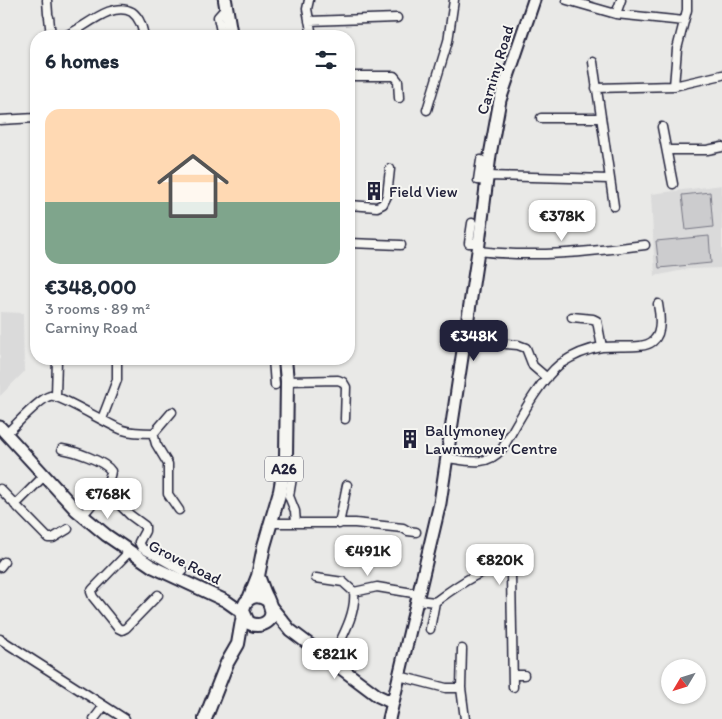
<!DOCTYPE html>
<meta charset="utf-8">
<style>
body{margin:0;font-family:Itim,sans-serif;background:#f2f2f3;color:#1f2937;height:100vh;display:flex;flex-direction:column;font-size:19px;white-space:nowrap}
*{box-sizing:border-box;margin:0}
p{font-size:16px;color:#747a83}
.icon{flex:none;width:28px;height:28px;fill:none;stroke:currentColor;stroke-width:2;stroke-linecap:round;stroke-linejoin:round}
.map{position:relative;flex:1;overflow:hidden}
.side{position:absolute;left:30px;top:30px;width:325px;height:335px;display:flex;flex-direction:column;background:#fff;border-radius:20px;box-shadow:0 1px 4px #0004}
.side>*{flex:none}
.needle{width:32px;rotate:232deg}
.buttons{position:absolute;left:661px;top:659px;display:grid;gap:10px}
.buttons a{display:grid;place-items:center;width:45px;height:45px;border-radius:50%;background:#fff;box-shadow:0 1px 4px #0004;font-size:25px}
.price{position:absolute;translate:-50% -42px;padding:0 11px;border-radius:10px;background:#fff;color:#222;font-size:16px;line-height:32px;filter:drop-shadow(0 1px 2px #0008)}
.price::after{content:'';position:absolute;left:50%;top:30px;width:15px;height:11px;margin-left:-8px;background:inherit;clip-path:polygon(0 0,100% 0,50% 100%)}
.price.current{background:#22223b;color:#fff}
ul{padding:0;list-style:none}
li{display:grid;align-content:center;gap:10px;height:265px;padding:0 15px}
li span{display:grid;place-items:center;height:155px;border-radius:15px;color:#555}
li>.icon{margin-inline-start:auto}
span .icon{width:90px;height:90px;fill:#fffc;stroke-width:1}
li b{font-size:21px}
h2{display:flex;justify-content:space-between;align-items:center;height:60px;padding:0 15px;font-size:21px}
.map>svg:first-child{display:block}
</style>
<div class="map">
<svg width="722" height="719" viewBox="0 0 722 719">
<rect width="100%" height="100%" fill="#e9e9e7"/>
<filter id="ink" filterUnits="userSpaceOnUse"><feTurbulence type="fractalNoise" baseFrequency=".02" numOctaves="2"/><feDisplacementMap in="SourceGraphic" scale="10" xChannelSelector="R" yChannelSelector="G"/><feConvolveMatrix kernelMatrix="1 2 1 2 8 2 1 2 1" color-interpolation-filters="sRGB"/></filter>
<g filter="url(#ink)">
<path fill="#dadada" d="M722,185V268L688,269L655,276L651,194Z
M0,312L23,313L24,372L0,396Z"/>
<path fill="#ccccce" stroke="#777784" d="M710,192L713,227L686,230L682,195Z
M709,236L711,263L659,268L656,241Z"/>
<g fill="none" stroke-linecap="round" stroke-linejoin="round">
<g stroke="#22223b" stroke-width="11">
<path id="street" d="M47,0L48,14
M309,0L307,9L312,36
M567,0L616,14L684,21
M616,14L621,0
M49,17L51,36
M309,21L397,18
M65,36C84,29 111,0 132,12C140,18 142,27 144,36
M222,36L218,17L226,8
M593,62L614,206
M349,76H394L398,81L399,98
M674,86L677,49L687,10V0
M596,88L674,86L722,75
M427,110L448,41L454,0
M541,118H601
M0,120L36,118
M662,127L673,184
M667,150H707L722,147
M481,160L478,180L487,181
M487,176L610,179
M349,205L377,207L383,204L387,196L390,169
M472,223L469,243H479
M349,243L401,245
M478,251C534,258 589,252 645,245
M572,317L593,319L597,321L602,347
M506,344L518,345L526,348L533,366L547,378
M273,359L275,385
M287,381L338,380L343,382L346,387L345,419
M56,396L57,359
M102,419L117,380V359
M153,433L156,444L168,464V494L179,510
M6,434C16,425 39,399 50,396C59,394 110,426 123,430C132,433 144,433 154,433L172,412
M62,449C74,451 105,461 111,471C110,485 91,505 82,516
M448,458C468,461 487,467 502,449C517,424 538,382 560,364C572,356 588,349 602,347C638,344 668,357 658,304
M292,478L289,496L295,511L296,523
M0,489L48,538H53L68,529
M101,491L115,500L130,515L145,526V531L139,542L142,548L183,571
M15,505L44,476
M272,523H355L403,528L408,531L416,532
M339,524L347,485
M129,552L93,589L91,592L93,597L118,628L122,630L126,628L158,595
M0,567L4,562
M316,578L343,582L354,592L377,587L419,594
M417,600L435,602C450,591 490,560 509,569L511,575L513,687
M430,629L435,602
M0,639L125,719
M338,646C346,630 356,610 354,592
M462,649L461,688L465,719
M513,675H524
M399,676L446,688H461
M94,719L104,706"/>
</g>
<g stroke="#22223b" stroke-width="15">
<path id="secondary" d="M0,427L76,510L106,535L153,567L226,601L243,613
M272,608L290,630L378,696L393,703
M389,719L440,503L478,251L490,155L500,100L534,0"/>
</g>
<g stroke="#22223b" stroke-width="16">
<path id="primary" d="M225,0L231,36
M258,576C261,583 263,591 267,598C271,607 276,619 263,624C257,626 252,625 248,622L243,611C244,598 256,592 267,600
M249,599L258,576L264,546L280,491L286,456L287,381L285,359
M205,719L227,663L238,644L243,615"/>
</g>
<use href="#street" stroke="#f6f6f2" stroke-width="8"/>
<use href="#secondary" stroke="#f6f6f2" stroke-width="11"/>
<use href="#primary" stroke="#f6f6f2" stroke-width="12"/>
</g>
</g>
<defs>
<g id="building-bare" transform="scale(1.5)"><path d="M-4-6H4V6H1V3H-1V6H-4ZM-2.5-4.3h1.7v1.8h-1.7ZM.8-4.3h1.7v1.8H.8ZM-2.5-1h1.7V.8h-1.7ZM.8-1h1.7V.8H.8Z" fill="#22223b" stroke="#f6f6f2" stroke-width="2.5" paint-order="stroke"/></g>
</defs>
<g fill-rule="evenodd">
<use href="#building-bare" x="374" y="191"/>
<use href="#building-bare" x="410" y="439"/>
</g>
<g text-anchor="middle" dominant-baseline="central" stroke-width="4" stroke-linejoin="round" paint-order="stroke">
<rect fill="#f6f6f2" stroke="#626272" stroke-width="1" x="265" y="456.5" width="38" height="25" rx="4"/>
<g font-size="15" font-weight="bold" fill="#22223b">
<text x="284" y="469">A26</text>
</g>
<g font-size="16" fill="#22223b" stroke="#f6f6f2">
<text transform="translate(495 70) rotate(-73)">Carniny Road</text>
<text transform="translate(185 562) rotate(27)">Grove Road</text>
</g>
<g font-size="16" fill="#22223b" stroke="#f6f6f2" text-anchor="start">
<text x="389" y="191">Field View</text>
<text x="425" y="430">Ballymoney<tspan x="425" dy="18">Lawnmower Centre</tspan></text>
</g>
</g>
</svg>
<div class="buttons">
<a><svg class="needle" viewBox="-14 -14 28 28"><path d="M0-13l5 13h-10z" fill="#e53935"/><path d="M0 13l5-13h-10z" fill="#747a83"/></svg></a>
</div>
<b class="price" style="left:562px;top:242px">€378K</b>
<b class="price current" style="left:474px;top:362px">€348K</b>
<b class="price" style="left:108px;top:520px">€768K</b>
<b class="price" style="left:368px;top:577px">€491K</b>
<b class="price" style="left:500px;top:586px">€820K</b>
<b class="price" style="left:335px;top:680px">€821K</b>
<section class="side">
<h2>6 homes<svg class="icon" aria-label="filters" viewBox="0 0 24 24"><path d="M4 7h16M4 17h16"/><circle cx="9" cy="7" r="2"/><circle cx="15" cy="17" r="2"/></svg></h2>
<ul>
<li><span style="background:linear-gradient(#ffd9b3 60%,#7fa58c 0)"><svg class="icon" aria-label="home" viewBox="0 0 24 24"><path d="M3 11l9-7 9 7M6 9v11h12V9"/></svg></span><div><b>€348,000</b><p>3 rooms · 89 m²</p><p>Carniny Road</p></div></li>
</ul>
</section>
</div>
